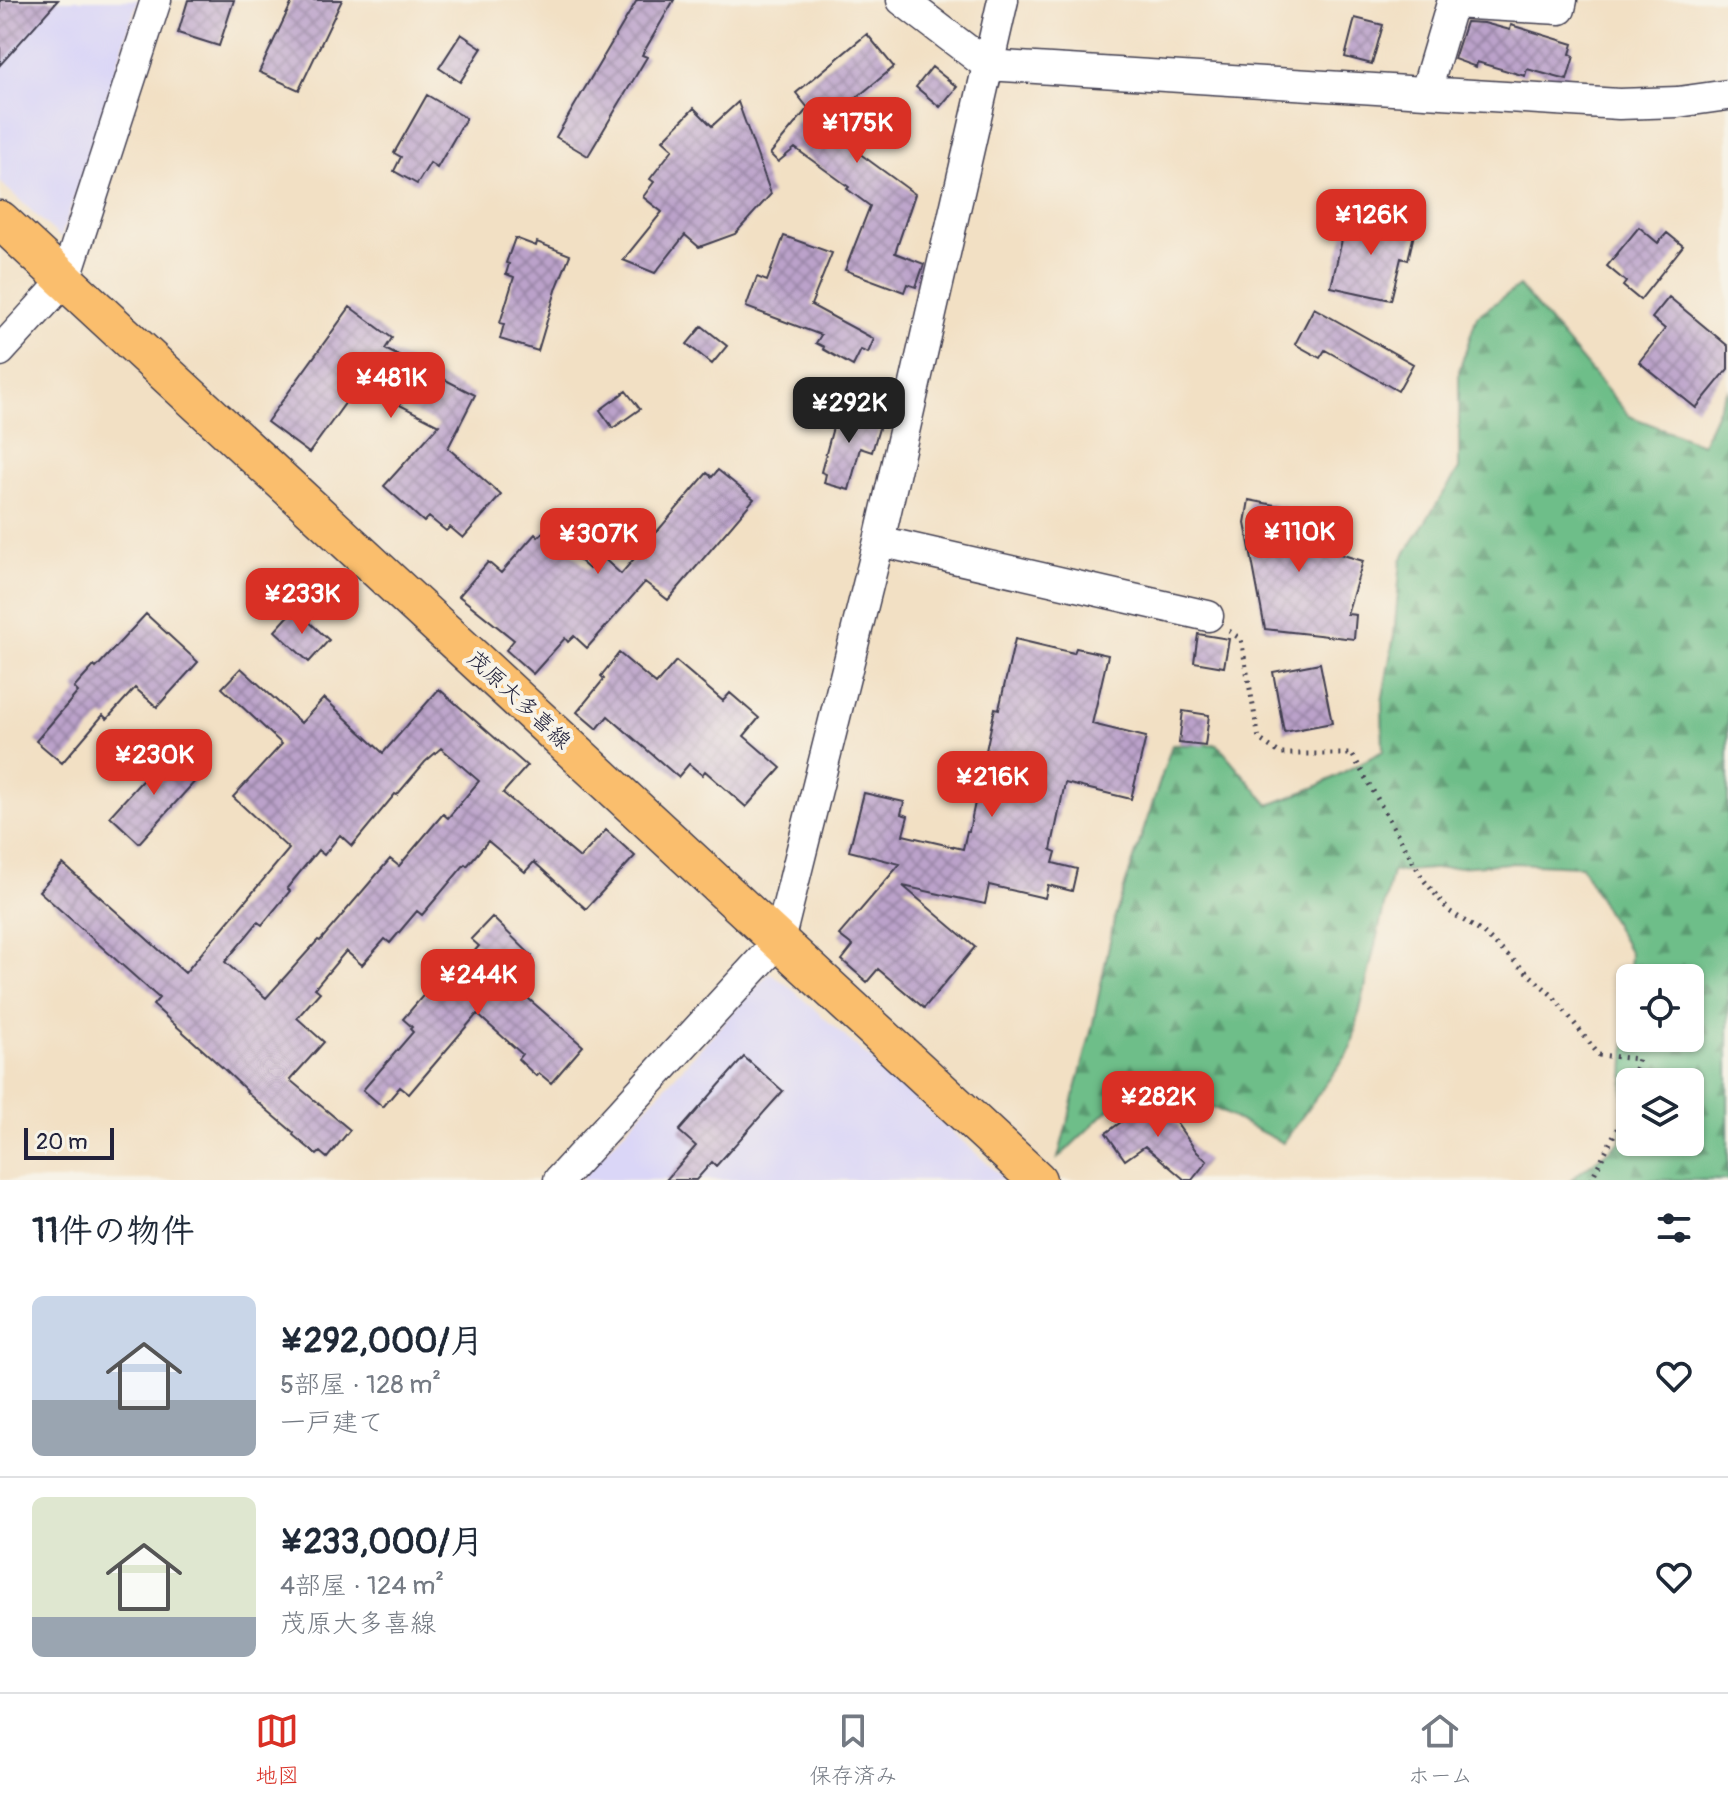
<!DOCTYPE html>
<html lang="ja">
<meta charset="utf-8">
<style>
body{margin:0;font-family:Pangolin,"Klee One",sans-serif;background:#f6f6f7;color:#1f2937;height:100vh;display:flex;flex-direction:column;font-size:30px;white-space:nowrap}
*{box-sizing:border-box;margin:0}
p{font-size:26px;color:#747a83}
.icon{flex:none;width:44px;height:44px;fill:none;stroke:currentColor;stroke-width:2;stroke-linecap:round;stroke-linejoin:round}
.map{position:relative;height:1180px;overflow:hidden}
.details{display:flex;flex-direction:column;background:#fff;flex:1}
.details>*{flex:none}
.buttons{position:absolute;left:1616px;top:964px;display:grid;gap:16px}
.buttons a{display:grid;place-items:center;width:88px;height:88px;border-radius:12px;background:#fff;box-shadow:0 2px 6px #0004;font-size:40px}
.scale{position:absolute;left:24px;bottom:20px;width:90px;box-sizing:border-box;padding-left:8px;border:4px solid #22223b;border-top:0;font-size:22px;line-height:28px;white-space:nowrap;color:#22223b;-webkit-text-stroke:6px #f7f3e8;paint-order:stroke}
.price{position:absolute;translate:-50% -68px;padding:0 18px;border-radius:16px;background:#d93025;color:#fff;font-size:26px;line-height:52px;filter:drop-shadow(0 2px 4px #0008)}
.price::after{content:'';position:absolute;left:50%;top:48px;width:24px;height:18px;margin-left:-12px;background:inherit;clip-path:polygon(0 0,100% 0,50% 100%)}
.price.on{background:#222;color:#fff}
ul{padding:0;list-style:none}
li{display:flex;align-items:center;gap:24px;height:200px;padding:0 32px}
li+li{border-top:2px solid #e0e1e3}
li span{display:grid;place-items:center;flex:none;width:224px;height:160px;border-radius:12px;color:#555}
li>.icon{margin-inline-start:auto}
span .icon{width:96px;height:96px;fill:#fffc;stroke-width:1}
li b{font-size:34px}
h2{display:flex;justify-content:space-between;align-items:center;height:96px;padding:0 32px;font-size:34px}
.menu{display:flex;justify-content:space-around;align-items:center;height:112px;border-top:2px solid #e0e1e3;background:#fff;font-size:22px;color:#747a83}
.menu a{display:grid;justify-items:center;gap:4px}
.menu .on{color:#d93025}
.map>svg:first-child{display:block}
</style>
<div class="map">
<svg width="1728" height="1180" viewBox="0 0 1728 1180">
<defs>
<pattern id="forest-firs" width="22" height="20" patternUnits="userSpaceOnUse" patternTransform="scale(2)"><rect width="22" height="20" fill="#6ebe89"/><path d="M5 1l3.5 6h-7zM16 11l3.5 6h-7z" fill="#5a9a71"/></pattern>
<pattern id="building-cross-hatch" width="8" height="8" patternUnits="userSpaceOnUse" patternTransform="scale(2)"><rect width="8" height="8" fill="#bba2ca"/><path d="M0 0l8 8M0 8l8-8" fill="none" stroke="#9884a5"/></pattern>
</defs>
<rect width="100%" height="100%" fill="#f7f3e8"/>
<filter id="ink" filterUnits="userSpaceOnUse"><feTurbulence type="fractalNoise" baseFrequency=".0125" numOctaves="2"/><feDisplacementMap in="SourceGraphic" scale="16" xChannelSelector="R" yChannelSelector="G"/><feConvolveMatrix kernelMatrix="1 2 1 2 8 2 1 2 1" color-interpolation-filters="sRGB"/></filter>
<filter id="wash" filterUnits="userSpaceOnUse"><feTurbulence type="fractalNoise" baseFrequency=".006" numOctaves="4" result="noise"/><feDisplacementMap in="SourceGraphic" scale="32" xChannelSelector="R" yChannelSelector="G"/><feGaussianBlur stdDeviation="1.8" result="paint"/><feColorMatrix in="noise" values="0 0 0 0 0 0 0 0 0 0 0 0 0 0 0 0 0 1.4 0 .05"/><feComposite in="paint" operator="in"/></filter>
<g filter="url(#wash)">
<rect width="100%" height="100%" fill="#f2e0c4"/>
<path fill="#dad6f7" d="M0,0H138L61,238L0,182Z
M769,973L785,983L1006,1180H580Z"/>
<path fill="url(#forest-firs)" stroke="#487062" stroke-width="2" fill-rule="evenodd" d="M1519,286L1629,416L1702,444L1725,394L1728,390V1180H1570L1621,1141L1630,953L1581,866L1511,863L1392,872L1351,1049L1283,1143L1194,1098L1151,1069L1058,1158L1092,1028L1115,916L1172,745L1217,744L1269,805L1316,787L1383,751L1382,702L1394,636L1401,560L1459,469V371L1477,316ZM1630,978H1690V1038H1630ZM1630,1082H1690V1142H1630Z"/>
<g id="blocks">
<path fill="url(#building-cross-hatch)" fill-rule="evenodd" d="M0,0H58L0,65Z
M188,0H234L219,46L178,33Z
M293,0H342L299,90L259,72Z
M637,0H674L642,55L647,57L588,156L556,137Z
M1355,18L1383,25L1372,64L1345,57Z
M1466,22L1484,23L1510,30L1511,25L1573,44L1570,54L1574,56L1567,80L1527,69L1525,76L1477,62L1476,67L1454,59Z
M461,34L482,48L460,82L439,68Z
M867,34L894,67L822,126L915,194L895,253L924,264L916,287L907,284L904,292L845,270L870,206L847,189L849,187L795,148L778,162L770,154L808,108L796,93Z
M932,67L957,87L940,107L916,87Z
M427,95L466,118L437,168L430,163L417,184L394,171L401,157L394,153Z
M738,102L771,194L735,234L699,247L685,235L655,273L623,260L662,212L643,197L654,182L650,179L673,149L663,140L694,108L712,126Z
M1348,214L1415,230L1408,260L1401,258L1391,300L1331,287Z
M1639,227L1658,243L1667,233L1683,246L1640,300L1623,286L1626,282L1607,266Z
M784,236L832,253L811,305L874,339L868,353L861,350L853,366L823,349L824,347L816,343L821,335L746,307L757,277L767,281Z
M515,238L536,246L537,242L570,255L557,287L538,351L500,339L504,324L500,323L514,277L506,274L509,264L506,263Z
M1669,297L1728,346V369L1696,408L1639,362L1665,329L1652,318Z
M350,307L392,338L385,349L475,395L448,448L501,495L463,538L450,527L446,531L429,517L424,522L384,486L439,425L359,384L309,453L267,422Z
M1314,308L1413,364L1398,391L1325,350L1320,358L1295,344Z
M702,326L727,346L712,364L687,344Z
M626,391L640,409L613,428L600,410Z
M839,405L882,418L872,452L860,448L849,490L824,483L826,474L821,472Z
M718,470L754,499L668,600L645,582L587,648L574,636L568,642L565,638L533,674L506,650L514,640L459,596L488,562L501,573L535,534L538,537L545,530L589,569L600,555L621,574L707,473L712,477Z
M1249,500L1316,513L1310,545L1363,561L1347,614L1356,615L1354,639L1265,629L1245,523Z
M295,609L329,640L309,662L275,631Z
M146,614L198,662L157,707L135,688L107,719L103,715L62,763L36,741L78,692L74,688L94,666L96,668Z
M1198,634L1229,639L1224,667L1194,662Z
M1015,639L1074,653L1076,648L1108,655L1092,724L1146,737L1131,799L1065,783L1051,850L1056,852L1053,863L1077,869L1072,891L1048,885L1045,898L989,885L985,904L903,886L975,947L924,1008L878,969L867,982L842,960L853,946L839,935L900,864L849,851L864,793L904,802L901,814L908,816L903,835L963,849L967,831H969L995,708L999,709Z
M619,653L656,684L676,661L723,701L730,693L759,718L744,736L781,768L746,807L705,771L702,775L689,764L678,777L608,716L597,729L577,712L604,679L601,676Z
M1320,663L1332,723L1284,732L1273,672Z
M241,668L301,723L324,698L383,753L439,689L527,766L503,793L580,858L606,830L635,856L586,909L534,862L525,872L488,841L467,866L465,864L422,915L417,911L390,943L385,939L362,965L346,951L315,988L320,992L297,1018L324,1042L290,1080L350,1130L327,1158L320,1152L317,1155L293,1135L294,1133L246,1092L247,1091L224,1069L153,1005L159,998L39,891L63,864L185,973L289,849L233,797L282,744L222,688ZM441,748L479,781L448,818L443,814L399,866L390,859L320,941L318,940L266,998L225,962L258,922L262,925L290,891L287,888L318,850L324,855L340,835L352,846L395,794L397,795L425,762Z
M1183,711L1209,715L1205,746L1179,743Z
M169,751L198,778L139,843L110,816Z
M492,917L532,956L528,961L534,967L515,987L583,1046L551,1083L539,1073L536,1076L518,1059L522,1054L477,1014L409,1094L400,1087L383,1107L363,1090L413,1032L410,1029L412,1027L403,1019L427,991L434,998L479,946L471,939Z
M744,1057L783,1091L716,1166L712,1162L696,1180H666L696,1146L679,1131Z
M1157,1096L1197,1152L1207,1161L1192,1180H1185L1145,1146L1125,1160L1106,1133Z"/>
</g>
</g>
<g filter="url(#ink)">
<use href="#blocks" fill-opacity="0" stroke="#413e50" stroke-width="2"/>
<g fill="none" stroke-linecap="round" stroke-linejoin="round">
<g stroke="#413e50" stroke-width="33">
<path id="minor" d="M902,0L987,65L1619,104L1678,102L1728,95
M1452,3L1560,9L1562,0
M1426,91L1453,0
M0,351L65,280L156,0
M879,541L1208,616
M559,1180L779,941L879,541L1003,0"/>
</g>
<g stroke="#413e50" stroke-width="41">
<path id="major" d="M0,220L1037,1180"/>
</g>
<path stroke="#413e50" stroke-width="5" stroke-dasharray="2 6" stroke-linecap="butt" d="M1229,631L1241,639L1259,739L1281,754H1352L1423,879L1449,911L1483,933L1553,996L1599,1055L1638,1059L1631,1082
M1591,1180L1617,1129L1630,1085"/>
<use href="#minor" stroke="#fff" stroke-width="30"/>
<use href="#major" stroke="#fabe6d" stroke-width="38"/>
</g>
</g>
<g text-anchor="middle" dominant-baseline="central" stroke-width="8" stroke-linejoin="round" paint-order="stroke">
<g font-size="22" fill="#22223b" stroke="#f7f3e8">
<text transform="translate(519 700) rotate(43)">茂原大多喜線</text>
</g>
</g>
</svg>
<div class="buttons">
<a><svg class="icon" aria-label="locate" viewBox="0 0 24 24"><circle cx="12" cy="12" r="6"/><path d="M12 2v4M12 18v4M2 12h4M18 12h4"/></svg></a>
<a><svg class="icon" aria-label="layers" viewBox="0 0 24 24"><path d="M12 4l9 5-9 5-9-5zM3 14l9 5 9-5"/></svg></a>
</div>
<div class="scale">20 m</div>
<b class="price" style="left:857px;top:165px">¥175K</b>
<b class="price" style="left:1371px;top:257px">¥126K</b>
<b class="price" style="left:391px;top:420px">¥481K</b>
<b class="price on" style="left:849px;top:445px">¥292K</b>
<b class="price" style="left:1299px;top:574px">¥110K</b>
<b class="price" style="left:598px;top:576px">¥307K</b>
<b class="price" style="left:302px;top:636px">¥233K</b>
<b class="price" style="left:154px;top:797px">¥230K</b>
<b class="price" style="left:992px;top:819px">¥216K</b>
<b class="price" style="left:478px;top:1017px">¥244K</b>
<b class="price" style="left:1158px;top:1139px">¥282K</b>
</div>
<section class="details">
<h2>11件の物件<svg class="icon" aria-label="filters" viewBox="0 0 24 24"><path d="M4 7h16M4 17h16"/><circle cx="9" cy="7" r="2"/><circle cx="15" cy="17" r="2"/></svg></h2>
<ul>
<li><span style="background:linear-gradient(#c9d6e8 65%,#9aa5b1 0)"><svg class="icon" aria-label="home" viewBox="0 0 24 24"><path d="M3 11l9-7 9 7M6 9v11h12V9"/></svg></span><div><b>¥292,000/月</b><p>5部屋 · 128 m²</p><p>一戸建て</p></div><svg class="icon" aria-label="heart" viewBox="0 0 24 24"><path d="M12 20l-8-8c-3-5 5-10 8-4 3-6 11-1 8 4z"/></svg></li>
<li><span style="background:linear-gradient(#dfe7d0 75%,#9aa5b1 0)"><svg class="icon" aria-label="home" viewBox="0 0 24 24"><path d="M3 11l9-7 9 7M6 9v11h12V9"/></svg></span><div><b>¥233,000/月</b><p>4部屋 · 124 m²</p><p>茂原大多喜線</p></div><svg class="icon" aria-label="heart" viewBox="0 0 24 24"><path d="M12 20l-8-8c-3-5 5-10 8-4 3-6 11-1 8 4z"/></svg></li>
</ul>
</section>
<nav class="menu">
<a class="on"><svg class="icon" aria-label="map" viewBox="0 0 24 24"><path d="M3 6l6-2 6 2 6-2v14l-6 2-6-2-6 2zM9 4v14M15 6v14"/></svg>地図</a>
<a><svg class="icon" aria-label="saved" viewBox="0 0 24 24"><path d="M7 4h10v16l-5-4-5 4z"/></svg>保存済み</a>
<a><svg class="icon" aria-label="home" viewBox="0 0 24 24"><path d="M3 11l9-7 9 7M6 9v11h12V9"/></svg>ホーム</a>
</nav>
